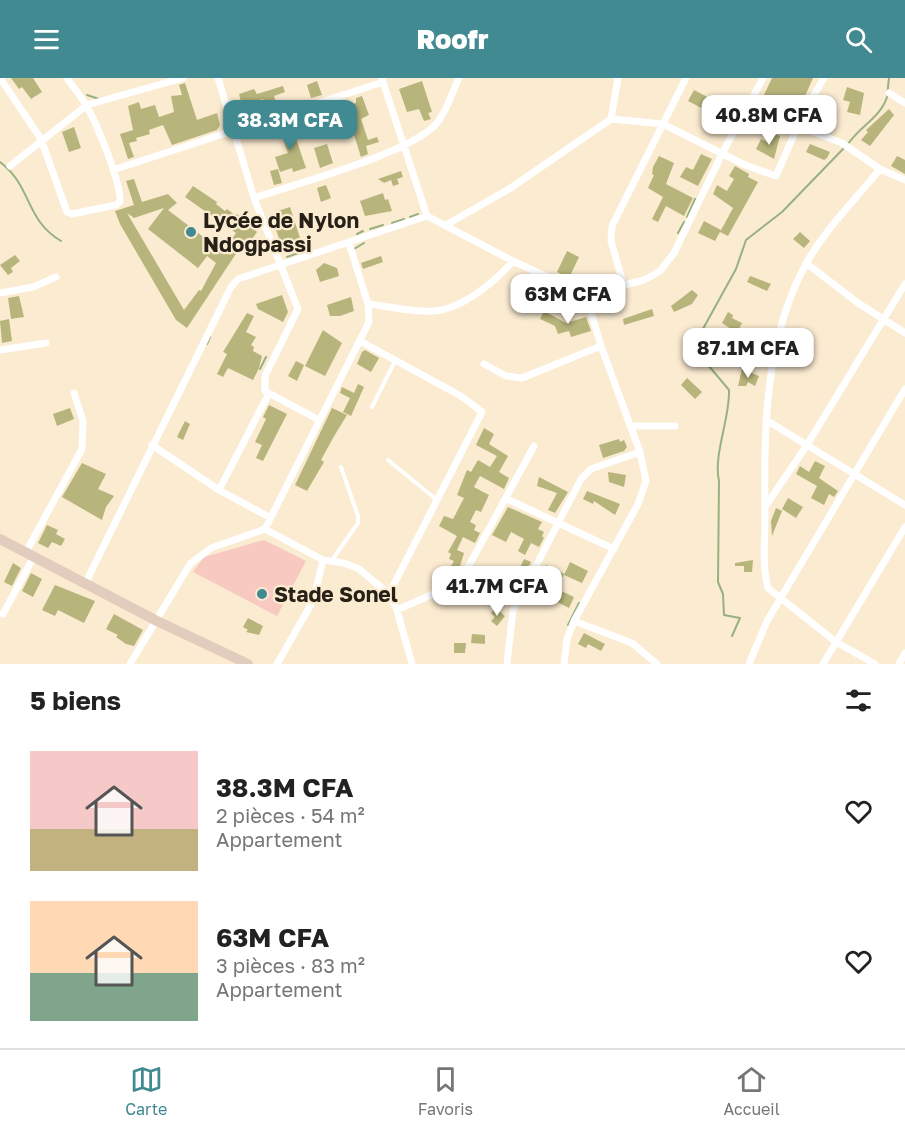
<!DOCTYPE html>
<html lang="fr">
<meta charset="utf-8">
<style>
body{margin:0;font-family:"Golos Text",sans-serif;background:#f2f2f2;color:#222;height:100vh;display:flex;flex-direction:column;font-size:22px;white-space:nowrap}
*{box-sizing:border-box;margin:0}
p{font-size:20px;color:#767676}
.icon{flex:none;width:33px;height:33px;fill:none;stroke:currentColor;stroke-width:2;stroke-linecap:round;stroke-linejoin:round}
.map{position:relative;height:586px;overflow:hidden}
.sheet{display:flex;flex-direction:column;background:#fff;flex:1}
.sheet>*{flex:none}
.price{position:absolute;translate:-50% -51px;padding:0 14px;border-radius:12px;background:#fff;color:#222;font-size:20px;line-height:39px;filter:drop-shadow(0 2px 3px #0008)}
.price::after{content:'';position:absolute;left:50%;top:36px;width:18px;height:14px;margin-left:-9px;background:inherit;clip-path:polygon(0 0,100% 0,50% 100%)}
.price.on{background:#428a91;color:#fff}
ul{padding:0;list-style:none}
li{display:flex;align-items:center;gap:18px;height:150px;padding:0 30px}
li span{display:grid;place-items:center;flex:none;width:168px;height:120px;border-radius:0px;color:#555}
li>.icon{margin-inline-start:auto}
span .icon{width:72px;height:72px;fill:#fffc;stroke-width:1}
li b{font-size:26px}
h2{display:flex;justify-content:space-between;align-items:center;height:72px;padding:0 30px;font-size:26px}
header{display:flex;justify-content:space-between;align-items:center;height:78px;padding:0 30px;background:#428a91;color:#fff;font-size:27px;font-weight:800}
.dock{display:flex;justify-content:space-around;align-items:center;height:84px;border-top:2px solid #e0e0e0;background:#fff;font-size:16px;color:#767676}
.dock a{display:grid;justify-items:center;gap:3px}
.dock .on{color:#428a91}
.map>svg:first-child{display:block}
</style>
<header><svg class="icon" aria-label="menu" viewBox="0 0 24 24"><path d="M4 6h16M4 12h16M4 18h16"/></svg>Roofr<svg class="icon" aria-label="search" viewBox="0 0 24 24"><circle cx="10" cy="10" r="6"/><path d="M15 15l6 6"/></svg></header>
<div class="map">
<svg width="905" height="586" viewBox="0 0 905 586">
<rect width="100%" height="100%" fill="#fbebd1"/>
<path fill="#f7c9c0" d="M264,462L306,483L277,538L193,494L204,479Z"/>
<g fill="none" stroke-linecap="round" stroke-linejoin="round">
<path stroke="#98b17f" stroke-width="2" d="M87,17L99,21
M848,66C859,49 881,39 887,19C888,13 888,6 889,0
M0,84C32,108 25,142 61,163
M410,139L418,136
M687,139L695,121
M392,145L404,141
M370,151L383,147
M678,155L684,144
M357,156L363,153
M354,171L364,165
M287,179L304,173
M207,266L210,259
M260,291L266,279
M568,547L579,525
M732,558L740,540L724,537L723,516L718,504L719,403C713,377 730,341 729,312L693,269L736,191L746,162L782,134L844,70"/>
</g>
<path fill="#b8b57c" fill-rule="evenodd" d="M11,0H33L42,14L31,21L22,9L19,11Z
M772,0H813L802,25L794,21L789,32L763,19Z
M317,3L322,17L311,20L307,7Z
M422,3L432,34L428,35L431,41L424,43L419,31L407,34L399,11Z
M185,5L197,42L217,35L220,47L217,52L172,67L163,47L149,52L150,56L136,60L137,63L129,65L134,79L128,81L120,56L133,52L128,28L139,24L141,31L155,27L159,39L174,34L171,18L182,17L179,7Z
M283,8L285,14L274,18L277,29L267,32L263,21L242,28L239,16L254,11L257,16Z
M847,9L864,15L860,37L847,34L850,24L843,22Z
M694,12L713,22L707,33L688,23Z
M362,18L369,37L361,41L368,62L377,59L379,64L366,68L368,76L361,79L345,28L356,25V20Z
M889,31L894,37L870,68L861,62L868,54L866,52Z
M290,43L306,90L293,94L292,90L280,94L275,79L288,75L279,49Z
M74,49L81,70L69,74L62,54Z
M770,55L780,58L774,81L756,71L761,61L767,64Z
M327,66L333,85L320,90L314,70Z
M810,66L830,74L827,80L824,82L806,74Z
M701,76L712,81L698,108L680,99L686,89L693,92Z
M659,78L674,85L666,106L693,120L684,138L666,128L658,144L652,141L663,119L648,110L654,97L652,96L653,89Z
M897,78L905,82V96L891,88Z
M735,88L749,96L748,99L758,104L728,158L720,154L733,130L713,116L717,107L727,113L734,101L729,98Z
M278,91L282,105L274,107L270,93Z
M401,93L403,99L397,101L399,106L393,108L391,102L384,105L378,101Z
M134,101L142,124L168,116L177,125L168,132L223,174L236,155L185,119L193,108L217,124L216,126L225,133L227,131L235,137L237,136L257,154L249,165L245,162L187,250L176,242L120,146L115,133L134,127L126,103ZM164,130L148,151L198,190L207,178L216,185L201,213L199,212L184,232L127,135L134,140Z
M326,107L331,120L321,124L317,110Z
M383,115L385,122L388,121L392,133L365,138L360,123Z
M290,129L303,169L284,174L275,149L279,148L275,134Z
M704,143L721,152L715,163L698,155Z
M800,154L810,163L804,170L793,161Z
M567,173L579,179L569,200L557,194Z
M15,177L20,183L11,190L13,194L8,197L0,187Z
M381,178L383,184L363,191L361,185Z
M324,185L337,190L339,198L320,204L316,192Z
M750,198L771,206L767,213L747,204Z
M692,212L698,217L692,226L674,234L671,228Z
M282,217L288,234L283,244L258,231L256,226Z
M19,218L24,239L11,241L8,220Z
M351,219L354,233L340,238H330L327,227Z
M652,231L654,238L624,247L623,241Z
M544,233L566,245L586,239L591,253L571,259L569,253L558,256L555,248L540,241Z
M728,234L733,237L732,240L742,245L737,255L722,245Z
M247,235L254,238L246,254L256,259L251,267L254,269L253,273L262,278L259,290L253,302L228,290L223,299L217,296L227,276L223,274Z
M9,241L12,263L2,265L0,243Z
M323,252L342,265L325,298L305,288Z
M365,272L379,280L371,294L357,286L362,274Z
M296,283L304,287L297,303L288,298Z
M742,291L759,298L755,308L748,304L746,308H738Z
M687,300L702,314L695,321L681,307Z
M358,306L364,309L351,338L343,334L350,320L340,315L342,309L354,315Z
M269,327L287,336L263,383L256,380L262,367L255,364L266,341L263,339Z
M70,330L74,341L57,348L53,336Z
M332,330L347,337L333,360L321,382L324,384L307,413L295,407Z
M185,343L190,346L183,362L177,359Z
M484,350L494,356L489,366L508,378L499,394L509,400L504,411L480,398L474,409L489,417L481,434L476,432L470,444L476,447L474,452L480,455L475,465L463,459L457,472L464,475L457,498L448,493L454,483L449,481L451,476L448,474L457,458L439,448L444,438L453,441L464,420L457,417L467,392L471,394L478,382L490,389L497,378L476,367Z
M619,361L620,364L624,362L627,369L624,373L603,380L599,367Z
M815,383L825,388L819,400L838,413L834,419L829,416L824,427L811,420L817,408L796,396L800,388L809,394Z
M82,385L106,396L98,411L114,418L106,429L102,442L62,419Z
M608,394L626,397L624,409L609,404Z
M539,399L568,414L555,435L548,432L557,415L537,408Z
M587,413L620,426L615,437L594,423L593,426L583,421Z
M788,420L803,429L796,440L782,431Z
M508,429L542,444L538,451L544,454L542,458L544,460L539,469L531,465L525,477L518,473L524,461L511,454L506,464L492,457Z
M776,430L782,433L772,458L771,443Z
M47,447L58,452L56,456L65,461L61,468L52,464L48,470L38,465Z
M524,481L531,484L519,505L514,502Z
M753,482L752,494H744V488H735V485Z
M570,484L588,493L582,505L564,497Z
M13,485L21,490L12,508L4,504Z
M546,487L564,496L557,511L574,519L569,530L534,512Z
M31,495L42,501L33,519L22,513Z
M55,507L95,523L84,545L58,532L55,538L42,532Z
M495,530L505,538L497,548L491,543L495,539L491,535Z
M114,536L143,552L134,568L126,566L116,559L118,557L106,551Z
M248,540L263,548L259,557L246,554L248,552L243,549Z
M584,555L605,566L601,573L588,566L586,570L578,566Z
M472,556L485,557V566L471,565Z
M454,565H466L465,575H454Z"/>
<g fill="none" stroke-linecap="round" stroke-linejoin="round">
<path stroke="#fff" stroke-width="4" d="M372,329L395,283
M388,382L437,422
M332,482L358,445V438L341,389"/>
<path stroke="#fff" stroke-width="7" d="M0,0L41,61L67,134L72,136L116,127L120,124C121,104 97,46 86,27C81,18 73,9 67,0
M218,0L254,120L298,231L265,298V313L319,342
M382,1L427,138
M889,15L905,25
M611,41L618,0
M798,48L842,65L880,91L905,102
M10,88L87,27L183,0
M113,92L383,4
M254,120C295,106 412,75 437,45C447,33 452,14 459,0
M446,147L509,111L611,41L663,46L745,87L776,98L804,34L824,0
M806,185L858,225L905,255
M624,208L611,163L612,148L686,0
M0,215L33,209L56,199
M368,226C389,228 413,235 434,233C462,231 495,204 513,183
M360,263L461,318L482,334L389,516
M0,272L46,265
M484,286L506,298L522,300L601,268
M766,342L905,427
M630,348H675
M152,367L219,412L269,439
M219,412L268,317
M507,421L614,471
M765,429L807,367L905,206
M26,474L82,371L83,343L74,315
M323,482L344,485L359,491L389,516L397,532L412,586
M85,506L231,209L238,201L427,138L513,183L586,217L644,202L660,193L674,175L723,74L763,0
M397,532L460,504L534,368
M3,536L34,478
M574,543L632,565L657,586
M130,586L190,486L211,470L265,451
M277,586L313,523L323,482L265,451L369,244L368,226L349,165
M507,586L513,532L581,401L591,391L640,374
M564,586L567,561L574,543L638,426L646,403L640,374L601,268L586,217
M749,586L767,543L905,311
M823,586L905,449
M875,586L836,564L768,510C762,488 765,461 765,437C764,352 764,261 807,184C827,149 855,122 880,91
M899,586L905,575"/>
<path stroke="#e1ccbe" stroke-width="10" d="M0,461L157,543L248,586"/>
</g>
<g fill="#428a91" stroke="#fbebd1" stroke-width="2">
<circle cx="191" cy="154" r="6"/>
<circle cx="262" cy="516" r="6"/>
</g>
<g text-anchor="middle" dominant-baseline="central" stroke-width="4.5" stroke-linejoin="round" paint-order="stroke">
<g font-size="21" font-weight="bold" fill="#262017" stroke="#fbebd1" text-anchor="start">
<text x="203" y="142">Lycée de Nylon<tspan x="203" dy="24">Ndogpassi</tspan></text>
<text x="274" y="516">Stade Sonel</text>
</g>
</g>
</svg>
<b class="price" style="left:769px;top:68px">40.8M CFA</b>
<b class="price on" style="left:290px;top:73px">38.3M CFA</b>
<b class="price" style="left:568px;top:247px">63M CFA</b>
<b class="price" style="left:748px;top:301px">87.1M CFA</b>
<b class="price" style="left:497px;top:539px">41.7M CFA</b>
</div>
<section class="sheet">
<h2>5 biens<svg class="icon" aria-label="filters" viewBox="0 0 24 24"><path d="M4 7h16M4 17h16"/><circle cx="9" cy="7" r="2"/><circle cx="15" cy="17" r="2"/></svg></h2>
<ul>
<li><span style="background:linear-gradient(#f6c9c9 65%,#c2b280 0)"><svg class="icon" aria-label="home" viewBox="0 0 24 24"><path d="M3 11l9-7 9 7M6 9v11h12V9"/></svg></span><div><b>38.3M CFA</b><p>2 pièces · 54 m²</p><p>Appartement</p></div><svg class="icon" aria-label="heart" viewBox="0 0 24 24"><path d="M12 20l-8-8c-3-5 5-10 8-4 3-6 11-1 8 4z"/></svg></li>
<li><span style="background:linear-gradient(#ffd9b3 60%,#7fa58c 0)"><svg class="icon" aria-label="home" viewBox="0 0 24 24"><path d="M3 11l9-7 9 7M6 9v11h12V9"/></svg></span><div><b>63M CFA</b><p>3 pièces · 83 m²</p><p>Appartement</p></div><svg class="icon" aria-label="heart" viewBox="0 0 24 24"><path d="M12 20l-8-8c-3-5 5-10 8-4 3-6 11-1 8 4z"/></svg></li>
</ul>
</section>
<nav class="dock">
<a class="on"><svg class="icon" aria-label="map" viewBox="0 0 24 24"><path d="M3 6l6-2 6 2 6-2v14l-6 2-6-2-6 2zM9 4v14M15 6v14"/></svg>Carte</a>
<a><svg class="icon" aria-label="saved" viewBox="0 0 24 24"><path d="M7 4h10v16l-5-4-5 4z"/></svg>Favoris</a>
<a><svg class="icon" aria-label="home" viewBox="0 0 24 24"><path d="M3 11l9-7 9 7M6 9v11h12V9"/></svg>Accueil</a>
</nav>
